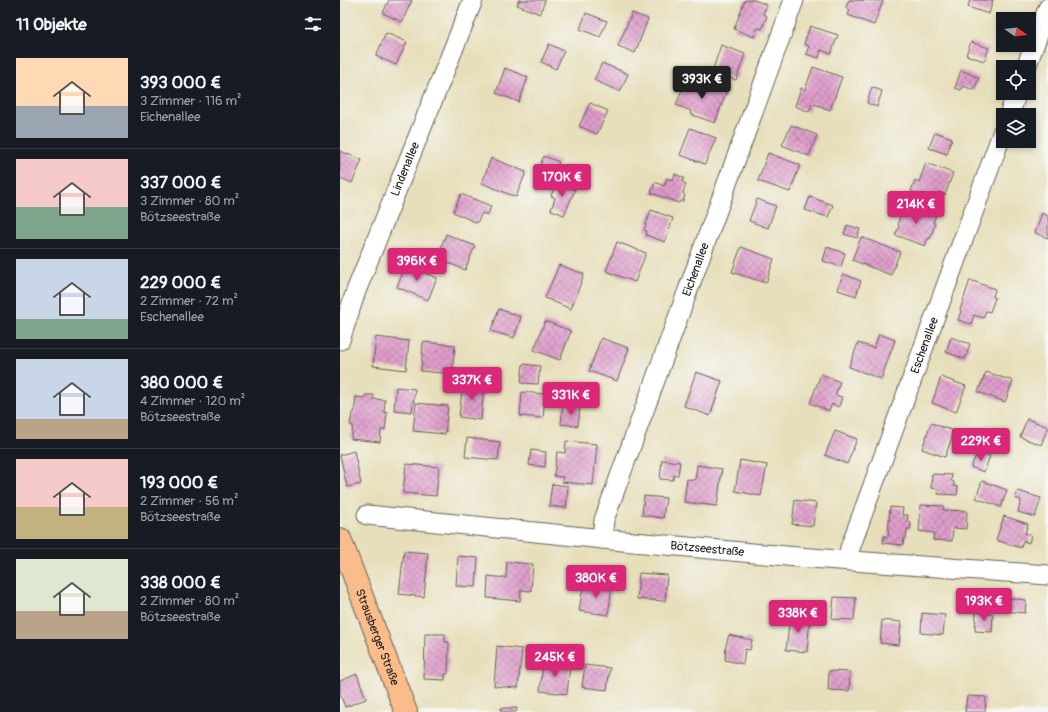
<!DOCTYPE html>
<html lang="de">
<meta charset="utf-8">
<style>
body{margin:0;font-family:Pangolin,sans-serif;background:#242831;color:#f1f3f6;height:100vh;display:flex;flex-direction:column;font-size:15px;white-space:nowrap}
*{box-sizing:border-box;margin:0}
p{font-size:13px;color:#9ea1a6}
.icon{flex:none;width:22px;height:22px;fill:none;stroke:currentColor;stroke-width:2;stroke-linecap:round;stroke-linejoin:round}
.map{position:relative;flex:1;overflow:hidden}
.details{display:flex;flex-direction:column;background:#171b24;width:340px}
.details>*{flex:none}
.needle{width:26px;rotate:104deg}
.fabs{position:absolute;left:656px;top:12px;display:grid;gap:8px}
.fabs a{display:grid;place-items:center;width:40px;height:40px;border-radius:0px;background:#171b24;box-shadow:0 2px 6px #0003;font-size:20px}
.price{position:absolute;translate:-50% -34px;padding:0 9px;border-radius:4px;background:#db2777;color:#fff;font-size:13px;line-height:26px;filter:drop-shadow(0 1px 2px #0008)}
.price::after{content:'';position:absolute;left:50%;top:24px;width:12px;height:9px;margin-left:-6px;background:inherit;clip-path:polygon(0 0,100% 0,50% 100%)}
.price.current{background:#222;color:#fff}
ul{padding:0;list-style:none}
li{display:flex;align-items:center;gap:12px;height:100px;padding:0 16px}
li+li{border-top:1px solid #363941}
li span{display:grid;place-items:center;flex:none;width:112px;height:80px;border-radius:0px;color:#555}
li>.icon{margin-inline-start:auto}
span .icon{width:48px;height:48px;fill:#fffc;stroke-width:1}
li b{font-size:17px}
h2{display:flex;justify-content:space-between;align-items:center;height:48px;padding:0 16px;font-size:17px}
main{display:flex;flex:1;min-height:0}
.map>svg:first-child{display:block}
</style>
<main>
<section class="details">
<h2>11 Objekte<svg class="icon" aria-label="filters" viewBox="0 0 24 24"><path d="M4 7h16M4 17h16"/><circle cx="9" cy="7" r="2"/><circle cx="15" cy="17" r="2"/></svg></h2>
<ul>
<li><span style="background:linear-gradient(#ffd9b3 60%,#9aa5b1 0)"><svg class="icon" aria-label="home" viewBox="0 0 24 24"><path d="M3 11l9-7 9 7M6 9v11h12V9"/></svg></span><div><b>393 000 €</b><p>3 Zimmer · 116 m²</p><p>Eichenallee</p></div></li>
<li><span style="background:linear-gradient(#f6c9c9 60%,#7fa58c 0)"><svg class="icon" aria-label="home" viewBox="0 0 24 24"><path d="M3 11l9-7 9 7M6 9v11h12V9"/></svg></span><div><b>337 000 €</b><p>3 Zimmer · 80 m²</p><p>Bötzseestraße</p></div></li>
<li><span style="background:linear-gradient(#c9d6e8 75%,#7fa58c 0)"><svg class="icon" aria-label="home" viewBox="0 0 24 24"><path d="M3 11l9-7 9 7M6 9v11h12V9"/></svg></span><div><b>229 000 €</b><p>2 Zimmer · 72 m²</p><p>Eschenallee</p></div></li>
<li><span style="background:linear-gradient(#c9d6e8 75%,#b9a48a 0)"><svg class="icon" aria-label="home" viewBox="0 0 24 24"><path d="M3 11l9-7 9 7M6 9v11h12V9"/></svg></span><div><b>380 000 €</b><p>4 Zimmer · 120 m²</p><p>Bötzseestraße</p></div></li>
<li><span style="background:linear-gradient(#f6c9c9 60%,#c2b280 0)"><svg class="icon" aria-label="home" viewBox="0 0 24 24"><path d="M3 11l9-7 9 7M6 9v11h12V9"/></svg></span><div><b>193 000 €</b><p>2 Zimmer · 56 m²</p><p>Bötzseestraße</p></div></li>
<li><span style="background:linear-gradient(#dfe7d0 65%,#b9a48a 0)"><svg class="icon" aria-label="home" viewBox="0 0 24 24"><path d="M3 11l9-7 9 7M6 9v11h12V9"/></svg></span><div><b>338 000 €</b><p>2 Zimmer · 80 m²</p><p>Bötzseestraße</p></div></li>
</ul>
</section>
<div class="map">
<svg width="708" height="712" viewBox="0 0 708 712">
<defs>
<pattern id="building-cross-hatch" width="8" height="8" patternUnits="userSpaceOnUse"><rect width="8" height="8" fill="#df9dcb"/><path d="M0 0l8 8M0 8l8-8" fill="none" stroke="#b47fa4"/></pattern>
</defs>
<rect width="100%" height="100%" fill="#f6f6f2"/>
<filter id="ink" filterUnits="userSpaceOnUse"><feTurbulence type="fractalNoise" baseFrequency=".025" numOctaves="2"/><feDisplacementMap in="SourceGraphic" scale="8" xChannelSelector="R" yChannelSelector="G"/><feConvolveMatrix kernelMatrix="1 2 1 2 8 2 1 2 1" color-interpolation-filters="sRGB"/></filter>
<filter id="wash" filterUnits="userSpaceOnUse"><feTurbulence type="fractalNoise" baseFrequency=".012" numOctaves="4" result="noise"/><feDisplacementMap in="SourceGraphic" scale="16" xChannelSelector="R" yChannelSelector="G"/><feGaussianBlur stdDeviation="0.9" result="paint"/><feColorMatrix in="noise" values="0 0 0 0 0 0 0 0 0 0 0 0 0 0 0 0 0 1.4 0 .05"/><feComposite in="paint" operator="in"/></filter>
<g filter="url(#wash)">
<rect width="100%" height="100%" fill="#e7dfbb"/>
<g id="blocks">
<path fill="url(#building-cross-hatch)" d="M49,0H72L62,22L43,13Z
M179,0H205L200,14L177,5Z
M405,0H414L427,5L423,14L427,16L422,29L417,28L414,37L394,29Z
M509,0L543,1L534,25L508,15L510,10L507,8L506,7Z
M630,0H653L649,14L628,7Z
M246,13L267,21L260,37L240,29Z
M292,13L308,19L295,53L278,46Z
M470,26L498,35L491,54L481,50L479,58L466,54L469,46L464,44Z
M46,33L67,42L56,65L36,56Z
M631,42L649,48L644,61L626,55Z
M209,44L224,51L216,69L201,62Z
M381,45L405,54L396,80L372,72Z
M262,63L288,74L280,92L254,80Z
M473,67L502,77L490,110L472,103L469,112L455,106L461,88L465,90Z
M165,68L188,77L179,102L156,93Z
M621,70L639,78L634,90L623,86L621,90L615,88Z
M361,81L387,90L375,123L350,114L351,111L336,105L345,82L359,87Z
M532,87L542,91L537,107L527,103Z
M250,103L268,111L257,134L239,126Z
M451,125L477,135L469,156L442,145Z
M350,128L376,138L365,164L340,155Z
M595,132L612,138L607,154L589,148Z
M0,151L22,160L12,183L0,178Z
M428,153L460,165L450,192L418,181Z
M204,156L219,162L214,173L199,167Z
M151,158L186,172L176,197L142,183Z
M586,163L613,173L605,195L600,192L596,201L571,191L575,180L579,182Z
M335,174L344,178L342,182L346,184L343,193L345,195L343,201H340L339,203L311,193L315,182L324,186L327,178L333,180Z
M216,182L235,190L224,215L211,210L215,198L211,196Z
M121,194L151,206L148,215L142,213L137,223L113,212Z
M470,197L493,205L488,217L465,210Z
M417,199L436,206L428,228L409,221Z
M567,205L596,215L593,223L595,224L590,239L588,238L585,246L555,235L559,227L558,223L560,216L563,215Z
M311,210L333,218L325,242L306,235L307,231L304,230Z
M702,213L708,216V238L695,233Z
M507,225L520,229L517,238L504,234Z
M106,234L135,246L125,270L97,258Z
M521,237L560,252L551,275L512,260Z
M277,242L306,253L295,282L266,271Z
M401,247L434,259L426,283L392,272Z
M487,247L505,253L501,267L483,261Z
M66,265L97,278L88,300L57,287Z
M219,265L244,274L231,309L205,298Z
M503,274L521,281L516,296L498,290Z
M630,280L655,289L653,297L655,298L650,312L646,311L643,318L634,315L631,324L618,320L621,311L620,310Z
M159,309L181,317L174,338L151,331Z
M205,321L231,331L220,360L194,350Z
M539,334L555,340L541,379L509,367L518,343L534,348Z
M36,337L69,341L66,370L33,366Z
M611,337L630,344L625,359L606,352Z
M261,338L289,348L277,381L249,371Z
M83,342L115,345L112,374L81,371Z
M183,364L200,366L198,384L181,383Z
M356,372L382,381L370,416L344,406Z
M646,372L673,381L665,402L638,392Z
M481,374L500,382L495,395L502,397L499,407L492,404L489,411L470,403Z
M601,377L626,386L616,412L592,403Z
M123,382L144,385L141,420L119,417Z
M56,387L75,389L72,412L54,410Z
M182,392L205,394L203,418L180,416Z
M25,395H34L33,399L45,400L44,412L47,413L45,430H41L40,442L11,439L13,425H10L12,413H14L16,397L25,398Z
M76,403L108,406L105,434L73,431Z
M223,406L240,407L238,426L221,424Z
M687,419L708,427L701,445L680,437Z
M591,423L614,431L605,457L582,449Z
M495,431L517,439L507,464L485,455Z
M127,438L160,442L158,460L125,457Z
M226,441L257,444L253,485L222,482L223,477L214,476L217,452L225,453Z
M191,450L206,452L205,467L189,465Z
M14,451L21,484L7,487L0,455Z
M638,451L650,456L644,472L631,467Z
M322,460L340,462L338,475H334L333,480L320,479Z
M400,460L427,465L421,496L395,491Z
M66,464L99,467L96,496L63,493Z
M357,465L382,469L377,506L344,502L347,479L355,480Z
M592,474L612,475L611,481L614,482V486L618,487L617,495L598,494L599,489L591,488Z
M642,481L667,490L661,507L636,498Z
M212,484L228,486L226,508L209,506Z
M678,491L701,498L695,517L678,512L681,500L675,498Z
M304,496L326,498L323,518L302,515Z
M455,500L476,503L473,526L452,524Z
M581,505L604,506L603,510L627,511L626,529L613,528L612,541L593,540L594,533L579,531Z
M550,507L563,508L562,515H568L567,522H571L570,529H567L566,538H564L563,545L543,543L544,536L548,537Z
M664,516L688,524L685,533L691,535L689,543L683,541L681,548L656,540Z
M64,551L88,553L84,597L59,594Z
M118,556L138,558L136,587L116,586Z
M167,562L193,564L191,591L181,590L180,601L147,598L148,576L166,578Z
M299,573L327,575L325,601L297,599Z
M244,582L272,586L268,615L239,611Z
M494,597L516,598L514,620L492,619Z
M667,598L686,600L685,613L665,611Z
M636,612L653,614L652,632L635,631Z
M582,613L605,615L603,635L581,633Z
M450,617L470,618L467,652L446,650Z
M542,620L561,622L559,645L540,643Z
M85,634H105V642H109L108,674H105V680L84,679Z
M389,635L412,640L410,650L405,649L403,664L385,660L386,645Z
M157,646L182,649L178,688L154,686Z
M203,663L230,666L227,694L200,691Z
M245,665L270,668L267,690L242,687Z
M489,671L510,672L509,691L488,690Z
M17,674L26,699L5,707L0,694V681Z
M627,696L646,697L645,712H625Z
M161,708H177L176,712H161Z"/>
</g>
</g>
<g filter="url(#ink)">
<use href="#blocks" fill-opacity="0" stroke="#636054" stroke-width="1"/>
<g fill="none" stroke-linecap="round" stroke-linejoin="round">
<g stroke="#636054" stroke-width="21">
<g id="minor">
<path d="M686,67L708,8"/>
<path d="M669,115L677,93"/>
<path id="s1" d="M0,340L16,291L133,0"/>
<path id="s2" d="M27,515L283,541L457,557L708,575"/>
<path id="s3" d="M262,539L264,520L454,0"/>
<path id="s4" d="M508,560L510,548L663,131"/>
</g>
</g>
<g stroke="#636054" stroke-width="24">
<g id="major">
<path id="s5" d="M0,539L66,712"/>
</g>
</g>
<use href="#minor" stroke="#fff" stroke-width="19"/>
<use href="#major" stroke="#f9bc8a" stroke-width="22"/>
</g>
</g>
<g text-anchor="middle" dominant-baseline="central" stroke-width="3" stroke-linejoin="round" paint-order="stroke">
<g font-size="12" fill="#1c1c1c" stroke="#f6f6f2">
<text stroke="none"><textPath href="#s1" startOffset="183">Lindenallee</textPath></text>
<text stroke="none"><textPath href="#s3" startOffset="286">Eichenallee</textPath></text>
<text stroke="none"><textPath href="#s4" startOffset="228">Eschenallee</textPath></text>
<text stroke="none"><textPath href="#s2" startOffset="342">Bötzseestraße</textPath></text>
<text stroke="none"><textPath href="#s5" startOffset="105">Strausberger Straße</textPath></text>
</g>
</g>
</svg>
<div class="fabs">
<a><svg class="needle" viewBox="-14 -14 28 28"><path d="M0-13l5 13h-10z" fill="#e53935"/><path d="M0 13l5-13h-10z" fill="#9ea1a6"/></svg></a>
<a><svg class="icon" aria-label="locate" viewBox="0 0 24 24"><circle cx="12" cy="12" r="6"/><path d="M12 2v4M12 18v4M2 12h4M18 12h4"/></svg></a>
<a><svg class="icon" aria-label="layers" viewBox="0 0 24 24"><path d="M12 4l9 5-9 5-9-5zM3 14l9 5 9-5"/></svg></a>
</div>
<b class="price current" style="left:362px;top:100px">393K €</b>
<b class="price" style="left:222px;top:198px">170K €</b>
<b class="price" style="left:576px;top:225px">214K €</b>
<b class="price" style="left:77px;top:282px">396K €</b>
<b class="price" style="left:132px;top:401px">337K €</b>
<b class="price" style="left:231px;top:416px">331K €</b>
<b class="price" style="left:641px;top:462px">229K €</b>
<b class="price" style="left:256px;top:599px">380K €</b>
<b class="price" style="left:644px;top:622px">193K €</b>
<b class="price" style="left:458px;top:634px">338K €</b>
<b class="price" style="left:215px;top:678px">245K €</b>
</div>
</main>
